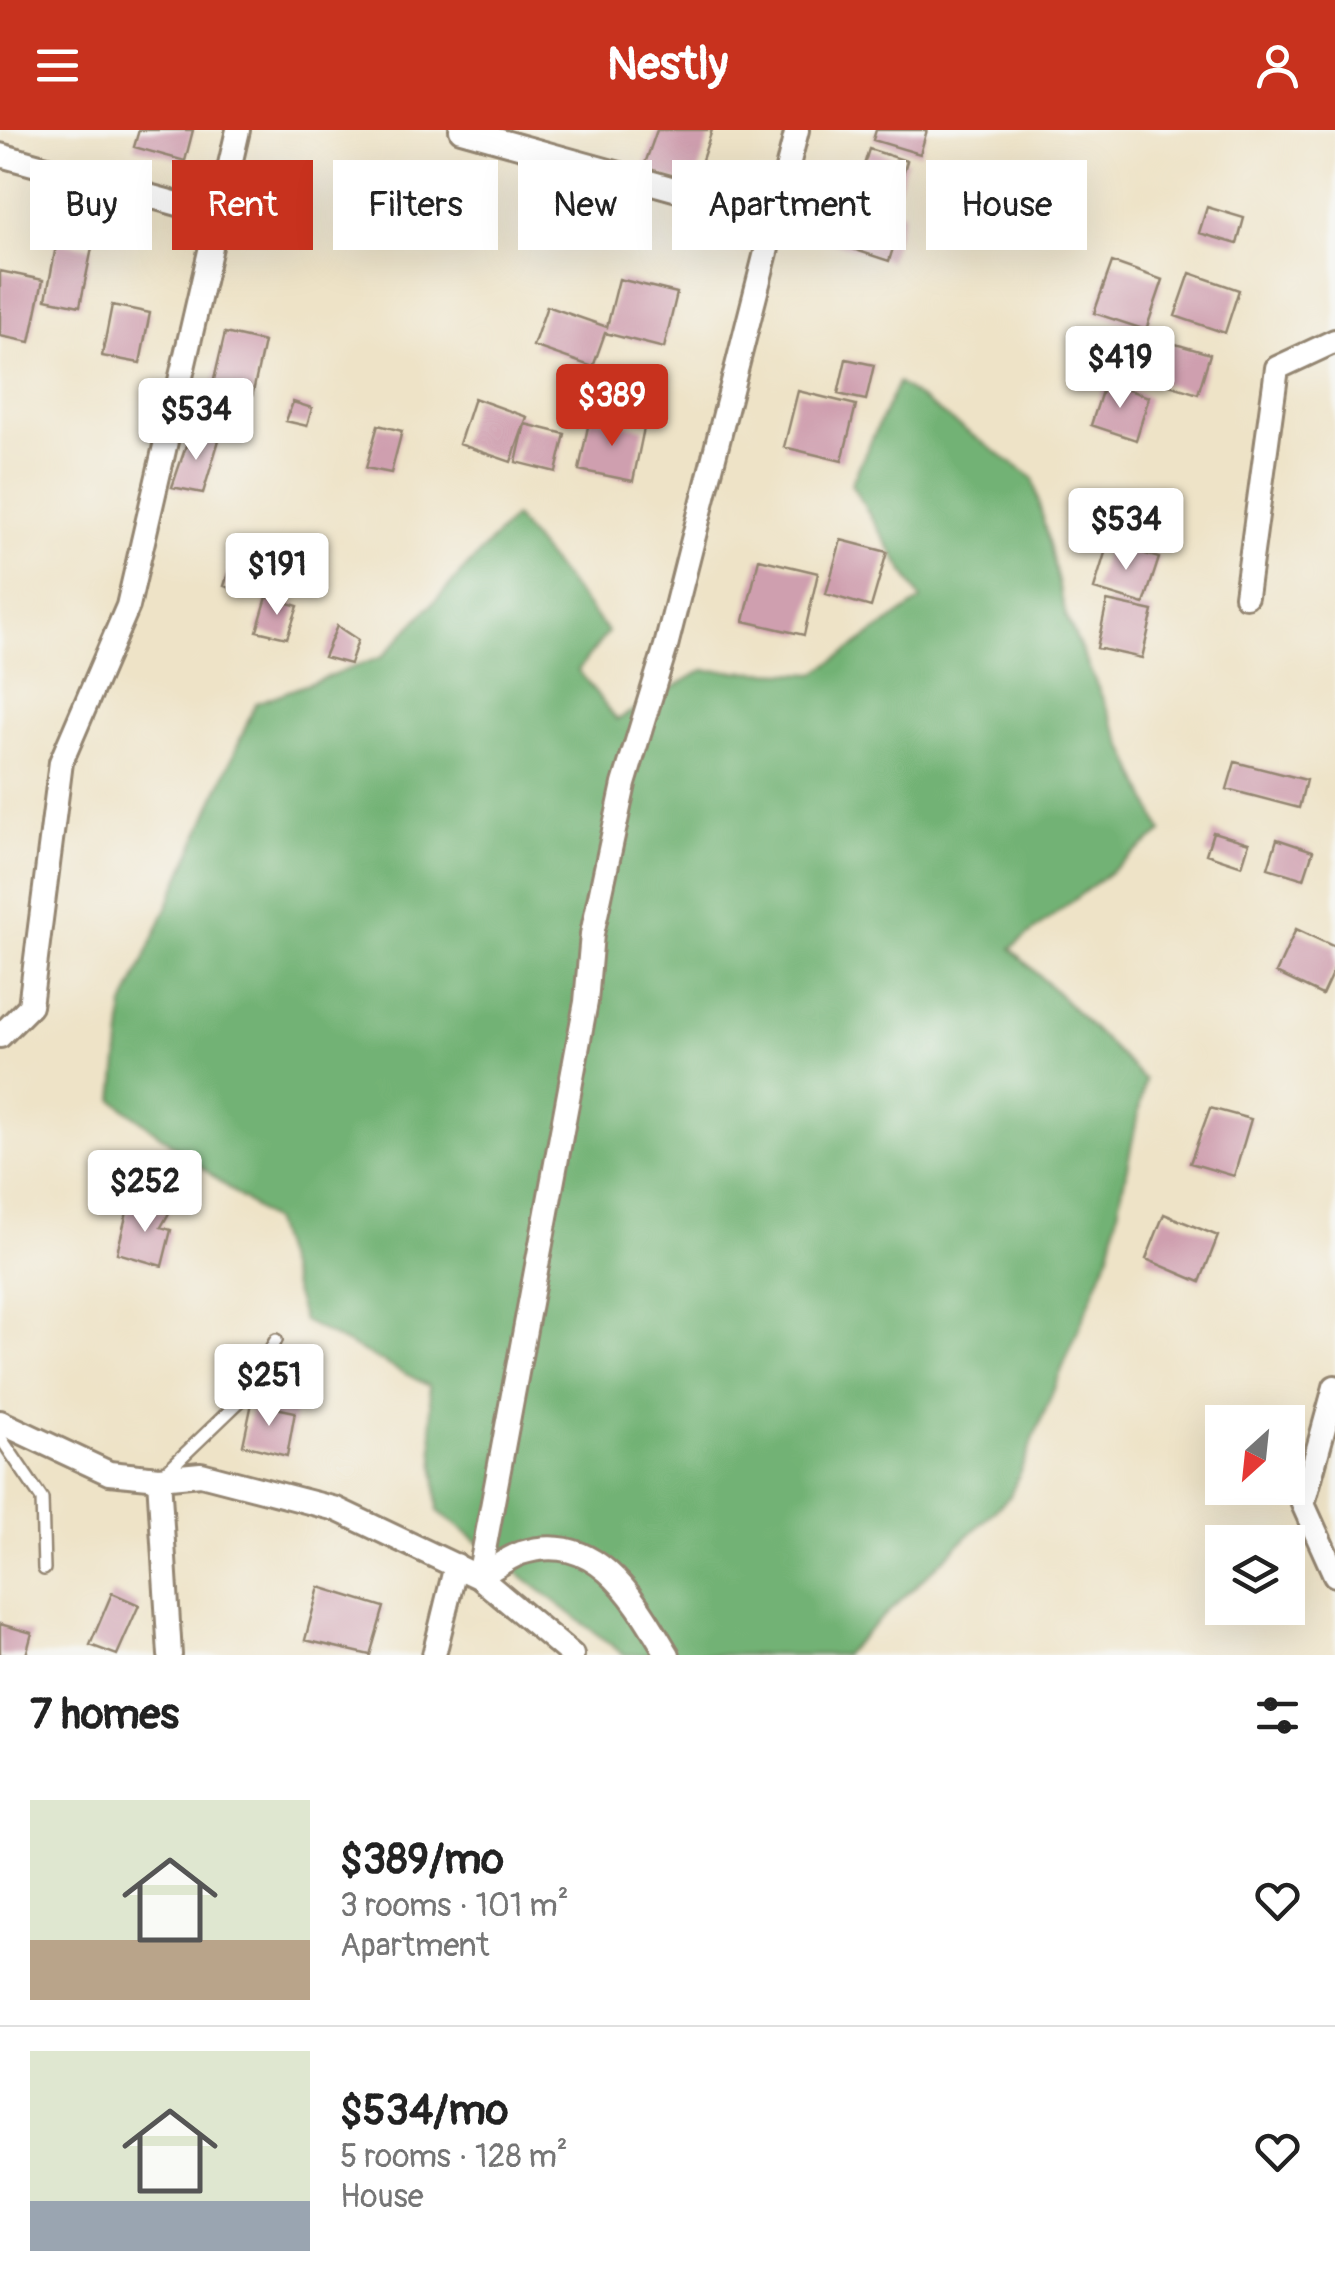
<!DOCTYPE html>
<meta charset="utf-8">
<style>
body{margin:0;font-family:Pangolin,sans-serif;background:#f6f6f6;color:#222;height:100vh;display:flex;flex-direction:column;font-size:38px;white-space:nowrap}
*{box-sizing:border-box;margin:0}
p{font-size:32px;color:#767676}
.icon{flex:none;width:55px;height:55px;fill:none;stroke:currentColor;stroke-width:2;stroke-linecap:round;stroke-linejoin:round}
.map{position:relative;height:1525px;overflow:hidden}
.details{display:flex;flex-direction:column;background:#fff;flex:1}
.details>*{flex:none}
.banner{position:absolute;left:30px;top:30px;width:1275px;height:90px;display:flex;gap:20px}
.needle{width:65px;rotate:207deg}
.buttons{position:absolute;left:1205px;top:1275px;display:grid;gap:20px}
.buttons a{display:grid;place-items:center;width:100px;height:100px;border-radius:0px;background:#fff;box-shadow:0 10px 40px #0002;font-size:50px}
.price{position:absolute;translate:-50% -85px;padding:0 22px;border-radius:10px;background:#fff;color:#222;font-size:32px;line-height:65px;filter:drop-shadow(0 2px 5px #0008)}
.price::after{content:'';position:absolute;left:50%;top:60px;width:30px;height:22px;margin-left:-15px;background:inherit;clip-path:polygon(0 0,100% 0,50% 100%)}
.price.current{background:#c8321e;color:#fff}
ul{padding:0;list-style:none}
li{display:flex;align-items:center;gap:30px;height:250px;padding:0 30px}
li+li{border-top:2px solid #e0e0e0}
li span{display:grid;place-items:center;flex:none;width:280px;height:200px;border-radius:0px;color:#555}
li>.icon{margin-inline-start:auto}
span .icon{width:120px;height:120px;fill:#fffc;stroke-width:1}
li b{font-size:42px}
h2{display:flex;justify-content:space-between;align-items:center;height:120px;padding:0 30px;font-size:42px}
.tag{padding:0 35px;border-radius:0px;background:#fff;box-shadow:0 10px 40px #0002;font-size:35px;line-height:90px}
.tag.current{background:#c8321e;color:#fff}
header{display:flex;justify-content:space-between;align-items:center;height:130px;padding:0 30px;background:#c8321e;color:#fff;font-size:45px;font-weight:700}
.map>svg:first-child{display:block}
</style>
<header><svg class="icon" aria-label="menu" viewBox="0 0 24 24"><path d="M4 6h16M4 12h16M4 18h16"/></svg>Nestly<svg class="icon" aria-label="person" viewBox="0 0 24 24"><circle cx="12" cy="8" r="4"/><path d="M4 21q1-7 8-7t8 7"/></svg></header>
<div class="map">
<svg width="1335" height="1525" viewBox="0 0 1335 1525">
<rect width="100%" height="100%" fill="#f6f6f2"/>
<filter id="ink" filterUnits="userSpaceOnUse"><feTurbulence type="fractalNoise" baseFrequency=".01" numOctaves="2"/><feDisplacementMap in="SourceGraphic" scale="20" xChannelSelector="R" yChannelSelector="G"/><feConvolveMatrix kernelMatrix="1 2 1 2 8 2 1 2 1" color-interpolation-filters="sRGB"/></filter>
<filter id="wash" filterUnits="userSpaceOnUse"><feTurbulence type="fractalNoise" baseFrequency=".0048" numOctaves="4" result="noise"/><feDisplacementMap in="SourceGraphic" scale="40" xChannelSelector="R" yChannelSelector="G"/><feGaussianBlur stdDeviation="2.25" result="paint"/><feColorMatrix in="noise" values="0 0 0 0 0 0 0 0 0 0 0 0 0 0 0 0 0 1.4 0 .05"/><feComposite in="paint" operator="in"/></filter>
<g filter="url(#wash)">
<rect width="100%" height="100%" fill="#eee3c7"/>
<path fill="#72b274" stroke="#566e49" stroke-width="2.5" d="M898,253L1033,348L1066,486L1162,702L1011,818L1145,950L1109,1125L1010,1366L843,1525H624L438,1381L429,1256L303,1191L273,1092L114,970L124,876L256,573L382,527L514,387L608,502L578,540L617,590L703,540L815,544L921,470L851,354Z"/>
<g id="blocks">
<path fill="#cf9faf" d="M139,0H193L185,31L134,17Z
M657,0H712L693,57L643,39Z
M876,0H927L920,24L873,10Z
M869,19L907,31L898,60L860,48Z
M840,63L904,83L889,131L825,110Z
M1207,77L1244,88L1237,114L1199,103Z
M57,111L92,118L80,176L46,169Z
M1112,132L1163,150L1146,200L1094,183Z
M0,141L43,150L30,212L0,206Z
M1190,143L1239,160L1225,203L1175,186Z
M619,149L677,163L664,218L605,203L593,237L533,216L547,176L607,197Z
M112,175L150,183L140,233L102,226Z
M225,203L264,212L252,267L212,258Z
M1165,211L1210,224L1198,264L1153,250Z
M846,229L874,235L866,270L838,264Z
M1105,252L1149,267L1136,310L1091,295Z
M798,261L856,275L842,331L784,317Z
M474,268L527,287L511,332L459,314Z
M293,272L312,278L307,296L286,291Z
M590,287L644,298L633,351L579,340Z
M525,294L565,304L556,342L516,332Z
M378,295L402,301L391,343L366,338Z
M191,301L219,310L203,363L172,357Z
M841,410L887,422L871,477L826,464Z
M1108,413L1159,428L1144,474L1094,459Z
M759,429L818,443L804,505L744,491Z
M229,440L250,445L244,462L224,456Z
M267,467L298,476L287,508L257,501Z
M1107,471L1153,481L1142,528L1097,518Z
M337,496L358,510L350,534L324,527Z
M1235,632L1306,650L1299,678L1227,659Z
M1213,702L1249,713L1242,736L1206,724Z
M1277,709L1313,721L1304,749L1268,738Z
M1296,799L1335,817V837L1322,865L1276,843Z
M1210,978L1251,989L1234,1046L1190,1033Z
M129,1074L169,1083L161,1097L171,1100L162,1136L117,1123Z
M1164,1084L1218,1106L1200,1152L1146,1129Z
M252,1273L295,1282L287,1326L243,1315Z
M319,1457L384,1477L370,1525L305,1510Z
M112,1463L139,1475L117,1525L90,1515Z
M0,1494L32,1503L26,1525H0Z"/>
</g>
</g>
<g filter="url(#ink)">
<use href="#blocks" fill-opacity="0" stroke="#948672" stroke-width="2.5"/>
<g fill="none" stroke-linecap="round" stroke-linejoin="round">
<g stroke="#948672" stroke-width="16">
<path id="service" d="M0,1307L42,1369L44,1439
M166,1342L243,1268L276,1210"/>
</g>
<g stroke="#948672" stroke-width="28">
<path id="minor" d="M461,0L775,87
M0,25L218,85
M1246,466L1277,238L1335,211
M0,906L30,876L61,632L128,476L238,0
M1335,1257L1303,1374L1335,1445
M0,1292L109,1343L159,1348L201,1344L336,1379L479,1447L572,1525
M159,1348L170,1525
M479,1447L586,872L592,804L624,654L666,516L797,0
M479,1447C492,1440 507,1428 521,1423C597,1399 635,1470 668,1525
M434,1525L456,1435"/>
</g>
<use href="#service" stroke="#fff" stroke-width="11"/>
<use href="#minor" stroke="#fff" stroke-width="22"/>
</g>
</g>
</svg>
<div class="buttons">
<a><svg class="needle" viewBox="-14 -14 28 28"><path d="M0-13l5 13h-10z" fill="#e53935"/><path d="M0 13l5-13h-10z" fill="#767676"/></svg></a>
<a><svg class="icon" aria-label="layers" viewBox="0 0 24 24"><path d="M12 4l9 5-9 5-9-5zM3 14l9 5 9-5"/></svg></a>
</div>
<b class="price" style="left:1120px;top:281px">$419</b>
<b class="price current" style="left:612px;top:319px">$389</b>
<b class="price" style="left:196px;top:333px">$534</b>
<b class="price" style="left:1126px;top:443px">$534</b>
<b class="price" style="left:277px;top:488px">$191</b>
<b class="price" style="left:145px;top:1105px">$252</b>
<b class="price" style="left:269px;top:1299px">$251</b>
<div class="banner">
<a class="tag">Buy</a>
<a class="tag current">Rent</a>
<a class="tag">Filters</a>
<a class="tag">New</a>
<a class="tag">Apartment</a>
<a class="tag">House</a>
</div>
</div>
<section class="details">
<h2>7 homes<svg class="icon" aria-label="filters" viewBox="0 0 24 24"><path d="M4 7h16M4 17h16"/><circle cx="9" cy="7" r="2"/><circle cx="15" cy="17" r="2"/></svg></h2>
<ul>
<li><span style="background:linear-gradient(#dfe7d0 70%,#b9a48a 0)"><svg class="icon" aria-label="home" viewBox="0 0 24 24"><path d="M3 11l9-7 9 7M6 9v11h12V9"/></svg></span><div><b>$389/mo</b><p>3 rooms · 101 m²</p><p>Apartment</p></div><svg class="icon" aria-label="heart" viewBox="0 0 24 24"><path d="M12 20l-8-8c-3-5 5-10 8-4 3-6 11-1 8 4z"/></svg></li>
<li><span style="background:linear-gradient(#dfe7d0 75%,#9aa5b1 0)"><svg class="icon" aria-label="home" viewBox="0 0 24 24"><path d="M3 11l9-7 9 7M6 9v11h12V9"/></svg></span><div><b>$534/mo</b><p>5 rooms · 128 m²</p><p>House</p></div><svg class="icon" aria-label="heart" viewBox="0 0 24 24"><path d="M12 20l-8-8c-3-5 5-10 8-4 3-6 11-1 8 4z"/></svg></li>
</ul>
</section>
